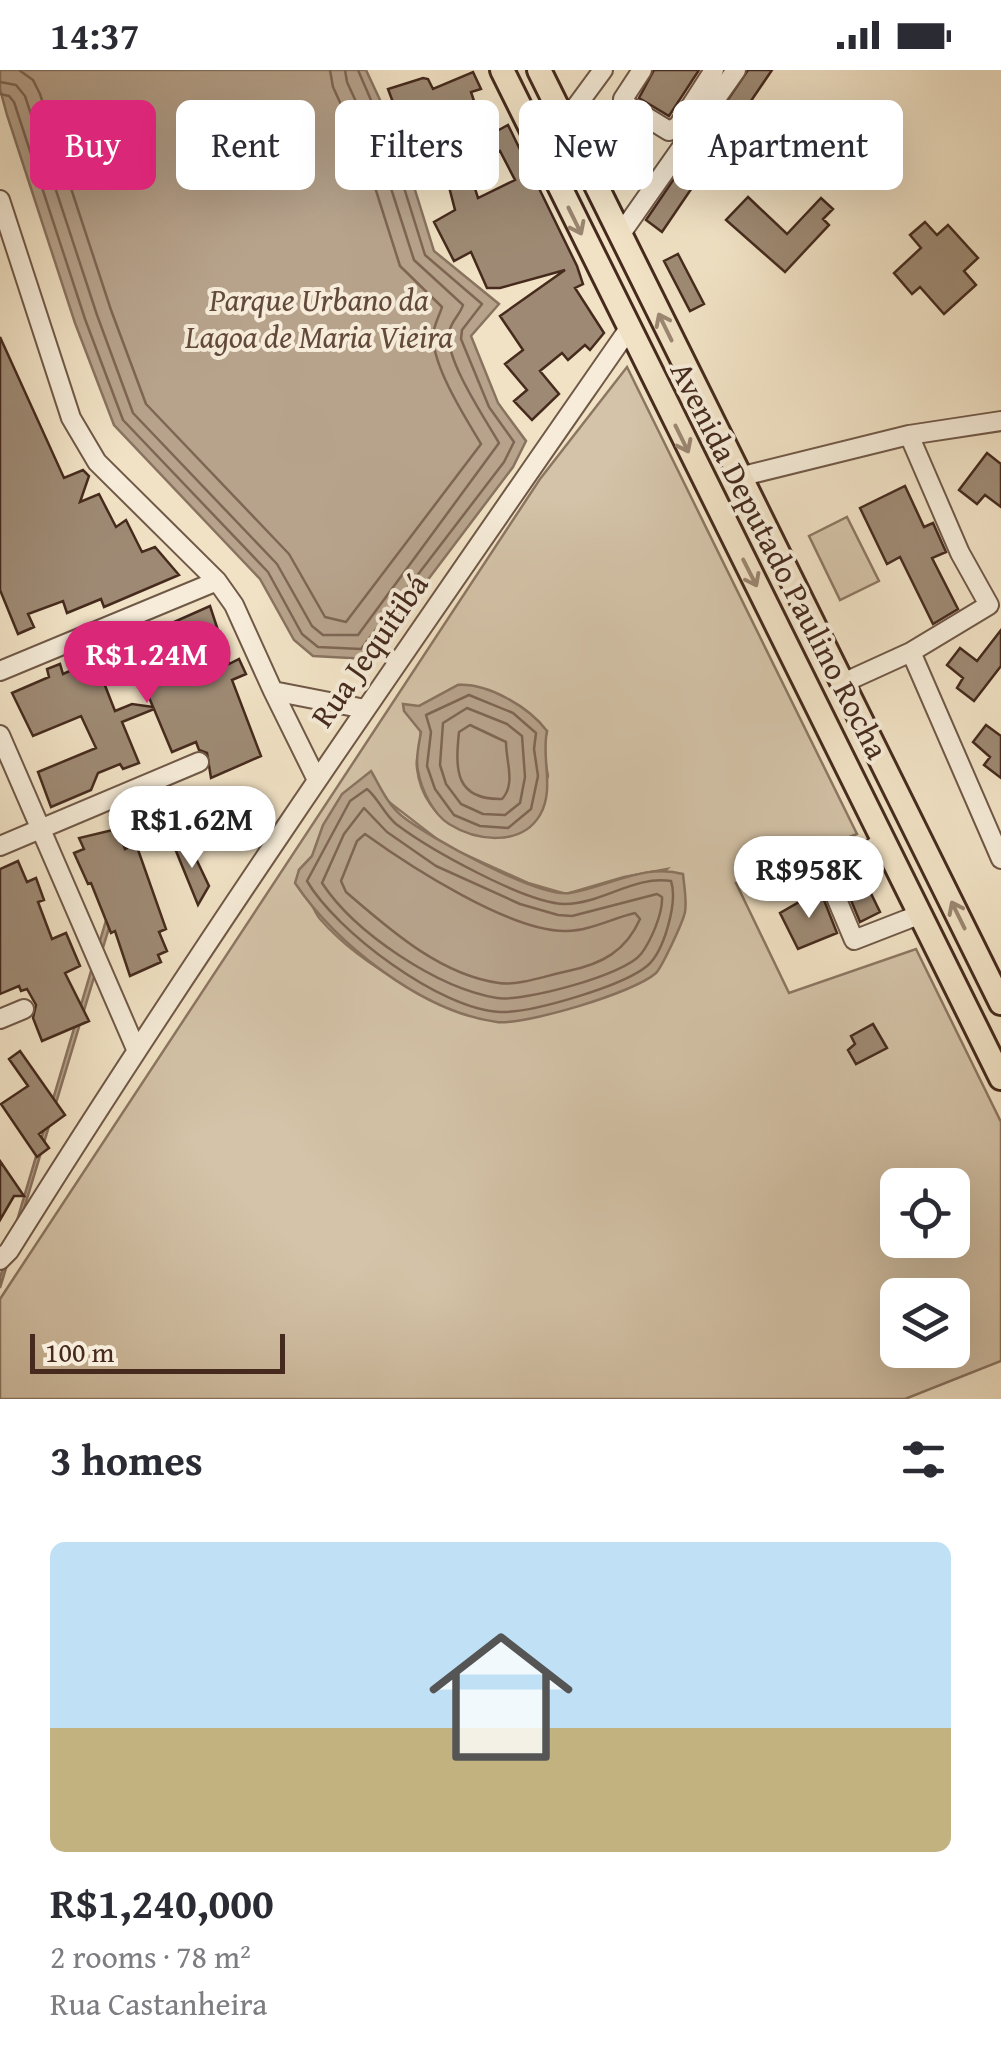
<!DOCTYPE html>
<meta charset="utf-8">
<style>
body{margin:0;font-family:"Gentium Book Plus",serif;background:#f2f2f3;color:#2b2b33;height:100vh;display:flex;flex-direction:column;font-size:38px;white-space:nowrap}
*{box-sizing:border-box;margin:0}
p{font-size:32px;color:#7c7c81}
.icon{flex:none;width:55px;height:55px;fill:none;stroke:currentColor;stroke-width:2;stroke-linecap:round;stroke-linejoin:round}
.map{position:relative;height:1329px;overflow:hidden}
.details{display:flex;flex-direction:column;background:#fff;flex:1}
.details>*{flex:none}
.banner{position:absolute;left:30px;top:30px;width:942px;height:90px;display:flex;gap:20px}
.controls{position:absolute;left:880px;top:1098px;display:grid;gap:20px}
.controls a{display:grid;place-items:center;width:90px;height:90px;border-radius:15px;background:#fff;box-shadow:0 10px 40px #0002;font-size:50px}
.scale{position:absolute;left:30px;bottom:25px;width:255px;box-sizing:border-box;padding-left:10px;border:5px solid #452a1d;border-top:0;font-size:28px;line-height:35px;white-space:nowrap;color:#452a1d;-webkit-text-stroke:8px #f6ecd9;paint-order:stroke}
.price{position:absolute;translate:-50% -85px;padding:0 22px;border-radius:35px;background:#fff;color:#222;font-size:32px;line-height:65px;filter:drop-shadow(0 2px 5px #0008)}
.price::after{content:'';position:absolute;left:50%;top:60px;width:30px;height:22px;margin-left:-15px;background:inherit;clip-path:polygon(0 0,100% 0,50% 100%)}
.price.active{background:#db2777;color:#fff}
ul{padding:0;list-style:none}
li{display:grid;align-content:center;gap:20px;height:530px;padding:0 50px}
li span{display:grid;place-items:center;height:310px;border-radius:15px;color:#555}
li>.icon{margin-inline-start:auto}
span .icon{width:180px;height:180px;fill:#fffc;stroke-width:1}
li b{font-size:42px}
h2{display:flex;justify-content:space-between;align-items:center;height:120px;padding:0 50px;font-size:42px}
.pill{padding:0 35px;border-radius:15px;background:#fff;box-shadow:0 10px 40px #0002;font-size:35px;line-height:90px}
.pill.active{background:#db2777;color:#fff}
.status{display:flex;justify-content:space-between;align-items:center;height:70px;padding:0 50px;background:#fff;direction:ltr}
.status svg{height:28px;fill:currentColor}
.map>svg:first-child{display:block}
</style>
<div class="status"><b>14:37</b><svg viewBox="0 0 49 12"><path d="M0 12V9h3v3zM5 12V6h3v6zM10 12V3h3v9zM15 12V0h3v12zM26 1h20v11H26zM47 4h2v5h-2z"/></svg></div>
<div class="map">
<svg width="1001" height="1329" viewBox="0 0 1001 1329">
<rect width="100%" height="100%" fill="#f1e2c5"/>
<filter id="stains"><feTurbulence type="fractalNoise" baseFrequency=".002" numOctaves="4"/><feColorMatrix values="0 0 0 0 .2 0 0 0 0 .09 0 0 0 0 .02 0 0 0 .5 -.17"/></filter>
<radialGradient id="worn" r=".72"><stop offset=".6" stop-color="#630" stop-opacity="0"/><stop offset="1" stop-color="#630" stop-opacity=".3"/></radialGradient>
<path fill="#d4c3a8" stroke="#8c7662" stroke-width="2.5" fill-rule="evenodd" d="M627,297L857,764L736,813L789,923L916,879L1001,1052V1291L905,1329H0V1229L540,409ZM458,615C490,613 522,644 547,661L543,679L548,706L530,757C483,783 423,754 417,698C415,688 421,677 421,667C421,655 416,649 419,636ZM389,732L446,776L528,813L566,824L624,807L667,799L499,952C434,932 367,902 320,849C310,837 305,815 299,800L312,786ZM898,1115H952V1170H898ZM898,1225H952V1280H898Z
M847,447L879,511L840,530L809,466Z"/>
<path fill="#b7a38c" stroke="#897360" stroke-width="2.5" d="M0,0H366L401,75L434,181L499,234L471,266L498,333L526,371L513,397L368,589L313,586L294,570L260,509L114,355L75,253L7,45L0,19Z
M458,615C488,613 529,637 547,661C541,688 555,719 540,745C521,777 476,771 449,754C433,744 421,719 418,701C415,689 419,674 421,662L404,641L403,634L419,636Z
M371,701C380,716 387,734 402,746C428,767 538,828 570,823C608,817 644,793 683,804C684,815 687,831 685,842C683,852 662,897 656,903C634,923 525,955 497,952C422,942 336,874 295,813L299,800L312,786L323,755L342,724Z
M110,837L115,838L0,1218V1208Z"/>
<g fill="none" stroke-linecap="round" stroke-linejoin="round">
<path stroke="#7e6654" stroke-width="2.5" d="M19,0L33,10L40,24L111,240L146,334L289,484L325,547L346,552L481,374C465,347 434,299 433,267C433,256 439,247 442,237L400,196L366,89L333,17L330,0
M0,12L16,15L25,26L97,245L133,343L277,494L312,556L323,565H358L499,373C486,350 445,290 449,263C450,252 460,245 463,235L414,190L380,84L347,12L345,0
M0,24L9,26L14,32L85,249L123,350L268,502L302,564L318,577L361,579L504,392L514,372L489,337L461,269L462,260L482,234L425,185L392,79L358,0
M469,625L513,643L536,663L534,679L538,706L531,739L508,758L480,756L454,745L435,719L427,696L431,662L426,645Z
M467,638L507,654L522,666L525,707L520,733L505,745L483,744L461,734L446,714L440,695L443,653Z
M470,655L506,672C506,692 516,714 502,729C455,730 455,700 459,662Z
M367,719C378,728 384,744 396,754C429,779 525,833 565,834C601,834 635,805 671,811C678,832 664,882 647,896C623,916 532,943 500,942C441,940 336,861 307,811L350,731Z
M364,738L387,762L436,796L520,834L558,845L572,846L657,824L662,827C663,843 651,871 641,884C625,905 523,932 497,928C437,918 355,863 322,813L344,764Z
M365,764C408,795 512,863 567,861C589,861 613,848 635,843L640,849C626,881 602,894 568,901C548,905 519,916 499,913C440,905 389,859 346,822L341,811L357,771Z"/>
</g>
<path fill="#9e8a74" stroke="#452a1d" stroke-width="2.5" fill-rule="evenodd" d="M654,0H699L669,46L639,28Z
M748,0H772L662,162L646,150Z
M473,2L481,19L471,22L486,67L508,55L577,196L583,214L575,218L604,263L590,280L585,275L568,290L562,283L540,301L559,324L532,350L514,331L527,320L505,294L523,280L500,246L565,200L500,218H487L471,182L454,191L434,152L455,140L448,113L454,112L438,74L428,80L401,32L394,35L388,19L423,8L428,9L433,19ZM500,81L515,110L478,128L468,97Z
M748,127L787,164L821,128L833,139L823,149L829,155L785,202L726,150Z
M925,152L937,165L948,155L978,188L964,201L976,215L944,244L920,217L912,224L894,203L921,178L910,165Z
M678,184L704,234L690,241L664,191Z
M0,267L64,408L83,400L89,406L80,432L99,424L116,457L126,450L142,482L155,477L179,505L104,537L101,529L67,543L63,531L28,544L34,557L18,564L0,520Z
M987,383L1001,394V437L985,425L977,434L959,420Z
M905,416L924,457L933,453L946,482L932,488L958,539L933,554L900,487L887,494L860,438Z
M210,536L229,594L239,589L246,604L232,610L261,686L211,708L207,683L199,680L196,672L172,682L154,639L122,652L139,693L123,699L120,694L98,703L91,720L51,737L38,702L96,678L81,646L33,666L12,623L49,607L47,599L60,594L63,604L95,590L115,641L132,634L153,637L128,577L148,568L147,564Z
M1001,560V596L974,631L957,618L963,608L947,595L960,578L977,591Z
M986,655L1001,666V708L984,695L990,687L973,672Z
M117,759L125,779L136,774L166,859L159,862L167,881L158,885L161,892L130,906L115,861L111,863L91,813L88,814L74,783L84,779L79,768Z
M188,772L209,816L198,835L174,776Z
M18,791L27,812L36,808L44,830L38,832L52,869L66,863L80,896L65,903L89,951L42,971L33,948L36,935L27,919L21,921L19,916L0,924V799Z
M860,801L880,842L860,852L843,811Z
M820,820L837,863L798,879L780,843Z
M873,954L887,978L856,994L848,980L855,974L851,966Z
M20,981L65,1045L39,1064L49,1078L37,1087L1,1034L28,1016L9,989Z
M0,1091L24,1126H14L0,1150Z"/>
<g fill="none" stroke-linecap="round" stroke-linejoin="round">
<g stroke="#705847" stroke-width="22">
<path id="minor" d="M642,0L623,29L625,34L669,61L678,56L714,0
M564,53L603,0
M0,130L71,348L97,392L217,511L234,535L273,621L365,639
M620,165L736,0
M739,407L909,365L1001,351
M911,582L1001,789
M0,601L217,511
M843,613L911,582L989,535L960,483L909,365
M273,621L316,708
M0,665L136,979
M884,771L827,806L854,870L921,844
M0,776L199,692
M0,949L24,939
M0,1190L9,1181C205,867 417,564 628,260"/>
</g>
<g stroke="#452a1d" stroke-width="28">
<path id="major" d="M502,0L1001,1008
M539,0L1001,933"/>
</g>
<use href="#minor" stroke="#f6ecd9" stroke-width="18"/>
<use href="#major" stroke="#f1e2c5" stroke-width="22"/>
</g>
<defs><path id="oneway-shaft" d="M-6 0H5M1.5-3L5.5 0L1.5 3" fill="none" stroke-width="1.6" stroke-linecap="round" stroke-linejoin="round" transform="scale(2.5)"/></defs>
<g stroke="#9b8671">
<use href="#oneway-shaft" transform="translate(575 151) rotate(64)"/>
<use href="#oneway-shaft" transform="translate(665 257) rotate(-116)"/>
<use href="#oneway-shaft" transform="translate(682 369) rotate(64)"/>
<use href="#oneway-shaft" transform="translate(750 503) rotate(63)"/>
<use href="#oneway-shaft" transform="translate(958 845) rotate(-116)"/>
</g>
<g text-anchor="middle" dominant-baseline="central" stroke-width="8" stroke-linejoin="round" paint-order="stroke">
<g font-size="32" font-style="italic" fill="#624939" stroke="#f6ecd9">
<text x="319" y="229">Parque Urbano da<tspan x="319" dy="37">Lagoa de Maria Vieira</tspan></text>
</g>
<g font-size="32" fill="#452a1d" stroke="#f6ecd9">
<text transform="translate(780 490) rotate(63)">Avenida Deputado Paulino Rocha</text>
<text transform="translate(369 580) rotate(-55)">Rua Jequitibá</text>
</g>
</g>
<rect width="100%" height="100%" filter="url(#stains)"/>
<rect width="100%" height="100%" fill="url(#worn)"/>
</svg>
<div class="controls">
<a><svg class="icon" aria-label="locate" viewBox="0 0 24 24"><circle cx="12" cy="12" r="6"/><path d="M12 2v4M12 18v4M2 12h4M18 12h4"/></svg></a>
<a><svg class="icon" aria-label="layers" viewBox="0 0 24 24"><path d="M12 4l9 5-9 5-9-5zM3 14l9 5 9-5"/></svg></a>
</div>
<div class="scale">100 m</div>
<b class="price active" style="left:147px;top:636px">R$1.24M</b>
<b class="price" style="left:192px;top:801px">R$1.62M</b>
<b class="price" style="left:809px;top:851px">R$958K</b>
<div class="banner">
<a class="pill active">Buy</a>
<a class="pill">Rent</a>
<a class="pill">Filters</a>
<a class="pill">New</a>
<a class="pill">Apartment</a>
</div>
</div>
<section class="details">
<h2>3 homes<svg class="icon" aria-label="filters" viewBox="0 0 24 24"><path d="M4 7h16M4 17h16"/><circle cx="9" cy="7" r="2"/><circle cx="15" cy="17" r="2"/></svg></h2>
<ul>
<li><span style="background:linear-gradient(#bfe0f5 60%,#c2b280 0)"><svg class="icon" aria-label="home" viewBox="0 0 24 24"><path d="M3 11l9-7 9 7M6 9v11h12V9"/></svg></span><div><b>R$1,240,000</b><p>2 rooms · 78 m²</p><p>Rua Castanheira</p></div></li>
</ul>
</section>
